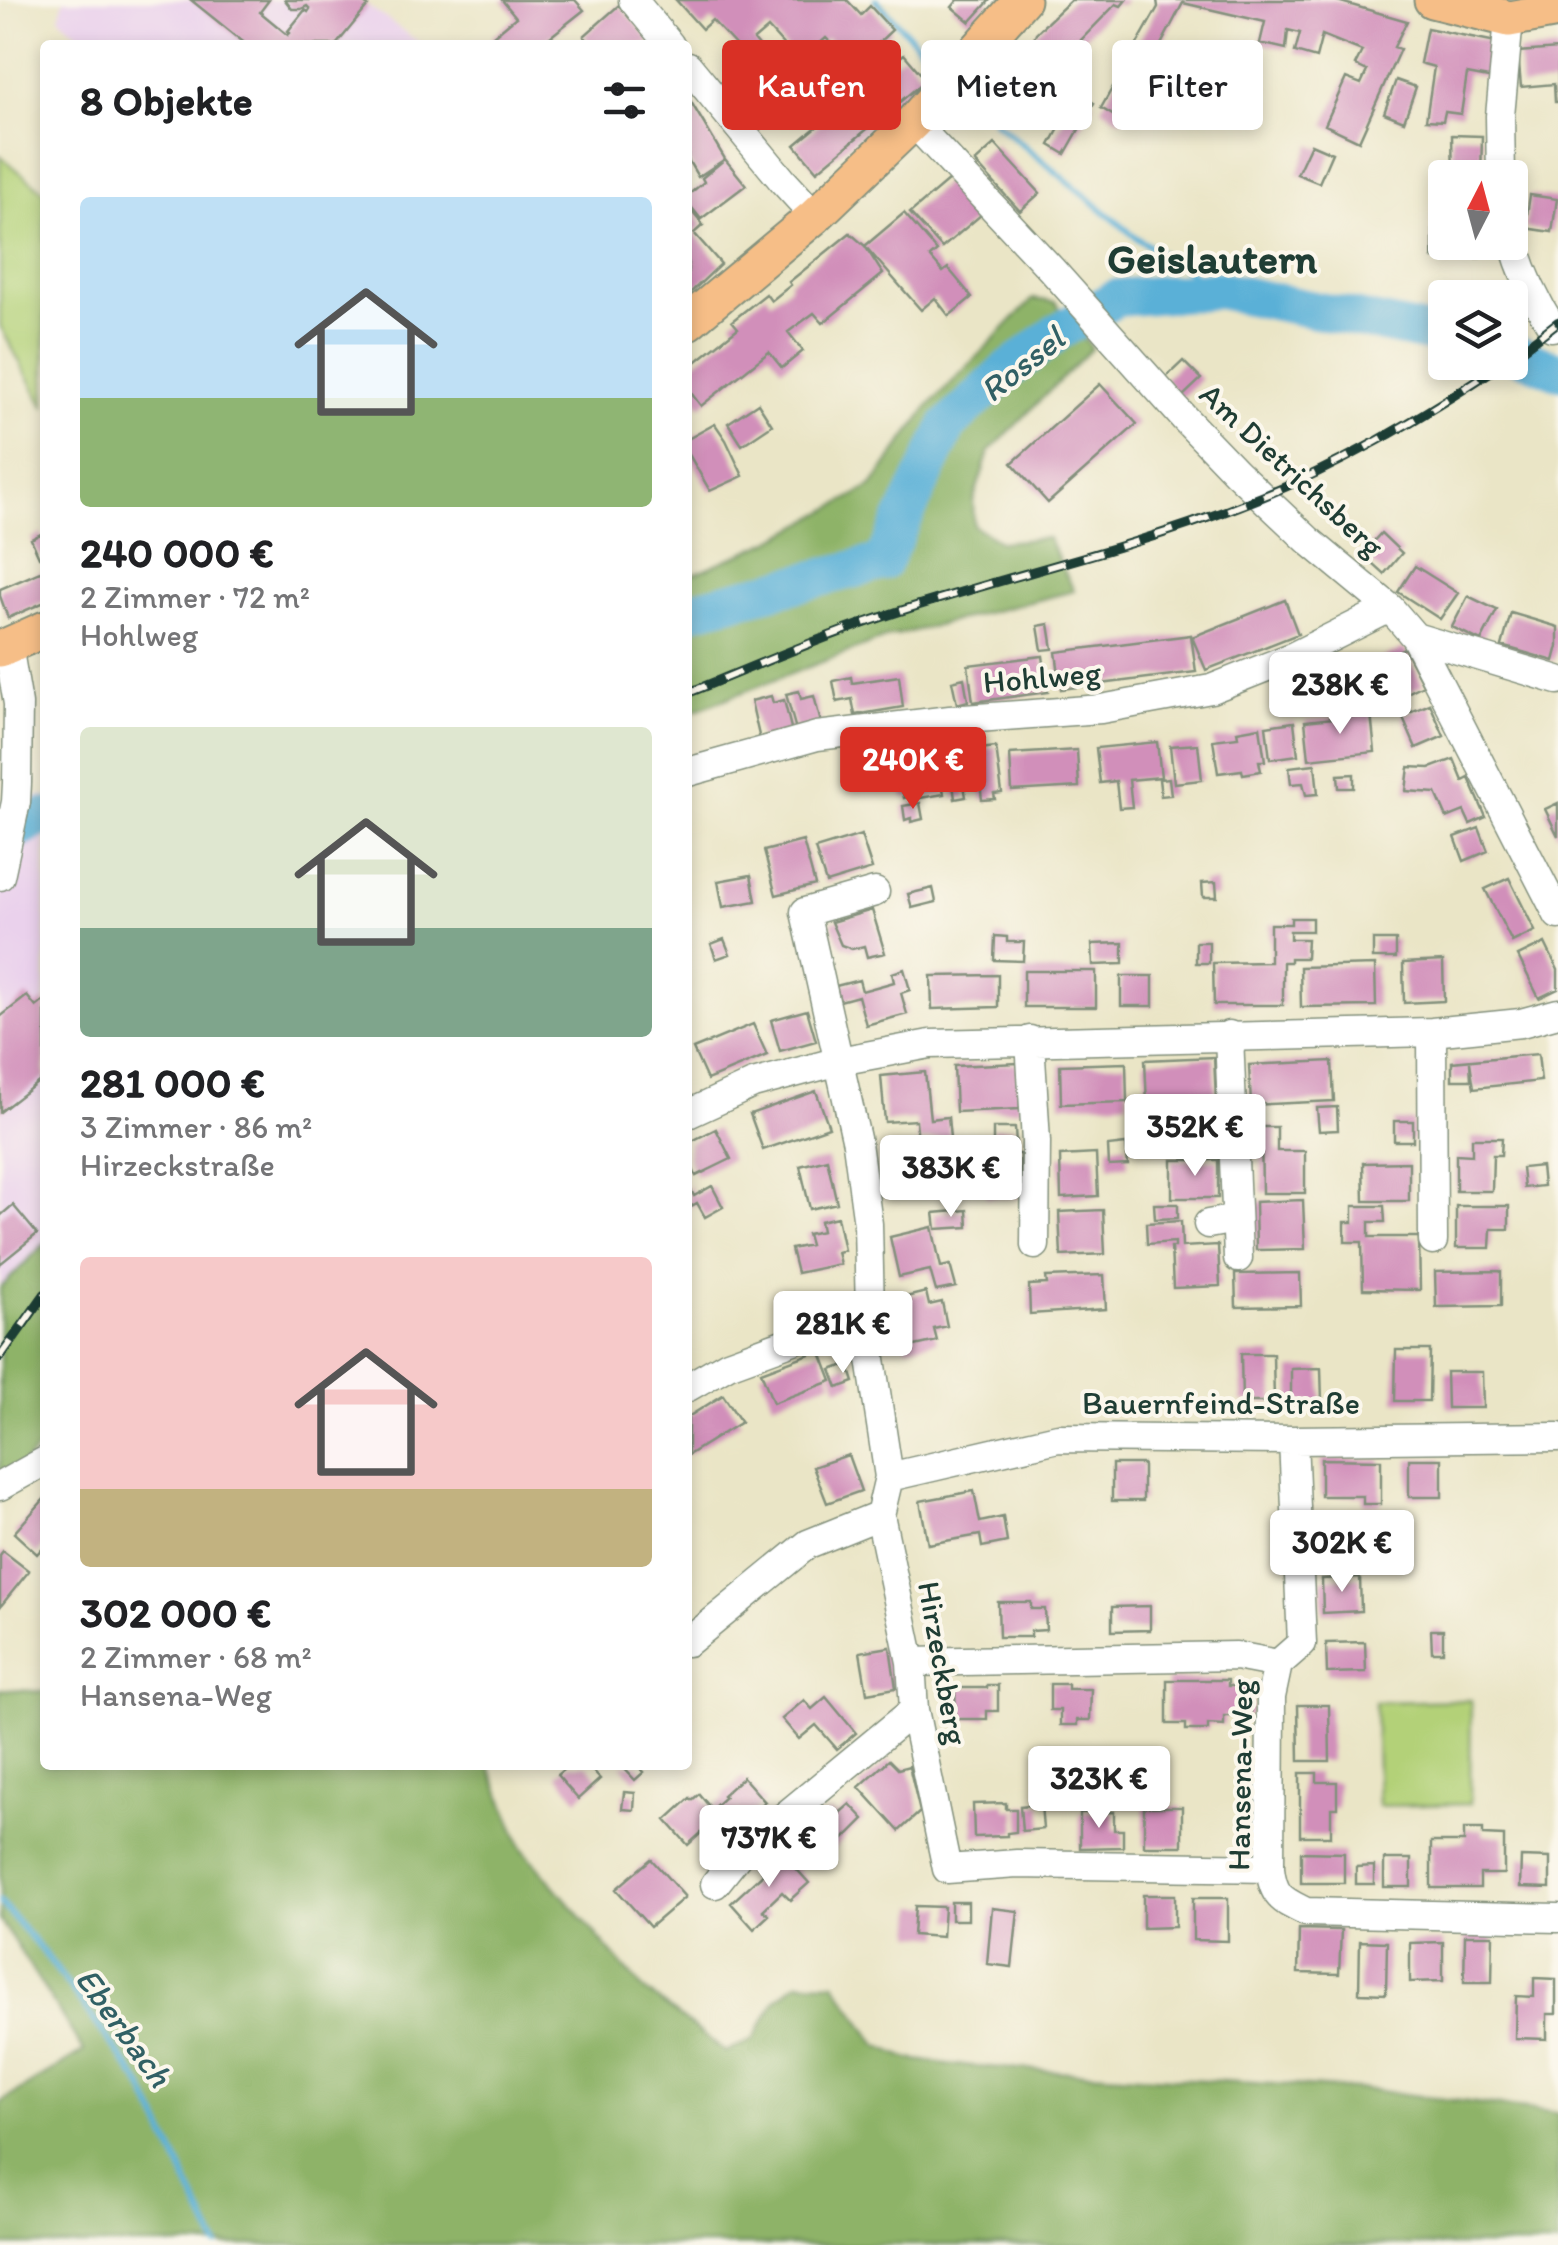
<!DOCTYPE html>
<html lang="de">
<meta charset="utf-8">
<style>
body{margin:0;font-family:Itim,sans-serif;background:#f2f2f2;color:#202124;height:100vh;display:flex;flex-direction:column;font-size:38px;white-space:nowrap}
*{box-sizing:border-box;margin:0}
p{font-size:32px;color:#757577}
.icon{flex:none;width:55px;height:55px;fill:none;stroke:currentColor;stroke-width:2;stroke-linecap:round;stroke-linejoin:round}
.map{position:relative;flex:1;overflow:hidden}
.drawer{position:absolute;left:40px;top:40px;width:652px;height:1730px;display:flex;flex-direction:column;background:#fff;border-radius:10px;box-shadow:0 5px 15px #0003}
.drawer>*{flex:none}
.top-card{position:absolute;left:722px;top:40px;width:685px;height:90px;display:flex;gap:20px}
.needle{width:65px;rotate:6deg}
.buttons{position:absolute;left:1428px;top:160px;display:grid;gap:20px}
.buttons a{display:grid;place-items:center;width:100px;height:100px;border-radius:10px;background:#fff;box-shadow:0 5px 15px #0003;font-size:50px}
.price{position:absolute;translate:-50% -85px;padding:0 22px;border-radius:10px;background:#fff;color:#222;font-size:32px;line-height:65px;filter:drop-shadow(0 2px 5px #0008)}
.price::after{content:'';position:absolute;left:50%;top:60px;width:30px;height:22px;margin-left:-15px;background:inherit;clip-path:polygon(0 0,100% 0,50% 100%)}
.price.on{background:#d93025;color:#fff}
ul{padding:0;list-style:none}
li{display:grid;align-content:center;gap:20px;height:530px;padding:0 40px}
li span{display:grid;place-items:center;height:310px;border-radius:10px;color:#555}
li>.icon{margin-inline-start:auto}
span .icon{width:180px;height:180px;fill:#fffc;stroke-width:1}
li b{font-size:42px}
h2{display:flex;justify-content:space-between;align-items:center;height:120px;padding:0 40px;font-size:42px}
.tag{padding:0 35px;border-radius:10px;background:#fff;box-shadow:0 5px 15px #0003;font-size:35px;line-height:90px}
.tag.on{background:#d93025;color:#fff}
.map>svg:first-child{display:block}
</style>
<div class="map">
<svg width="1558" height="2245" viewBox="0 0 1558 2245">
<rect width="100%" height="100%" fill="#fbf7ec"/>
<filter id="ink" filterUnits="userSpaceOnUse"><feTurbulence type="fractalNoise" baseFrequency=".01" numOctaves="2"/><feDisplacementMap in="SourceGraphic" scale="20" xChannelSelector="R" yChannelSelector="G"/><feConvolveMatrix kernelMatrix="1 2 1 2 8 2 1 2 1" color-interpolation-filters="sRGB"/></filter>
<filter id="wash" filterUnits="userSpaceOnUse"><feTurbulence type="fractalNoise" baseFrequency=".0048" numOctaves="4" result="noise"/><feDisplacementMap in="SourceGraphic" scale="40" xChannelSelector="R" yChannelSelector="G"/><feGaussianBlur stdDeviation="2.25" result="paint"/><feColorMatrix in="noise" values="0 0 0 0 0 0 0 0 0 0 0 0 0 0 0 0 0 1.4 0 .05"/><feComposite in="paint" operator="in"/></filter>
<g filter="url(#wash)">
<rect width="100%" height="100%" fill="#eae5c6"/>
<path fill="#ead1ec" d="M64,0H360L423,45H92L59,17Z
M45,795V1243L0,1288V801Z"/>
<path fill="#b3d178" stroke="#698756" stroke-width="2.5" d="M0,156L45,192V408L0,326Z
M1471,1700L1470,1804L1378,1806L1375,1702Z"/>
<path fill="#8eb368" stroke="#56784e" stroke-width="2.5" d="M1033,299L1055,302L1092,348L989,452L973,501L974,526L1001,542L1048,538L1074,591L885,638L688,713V576L771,541L872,486L927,408Z
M45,1243V1441L0,1489V1288Z
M0,1689L45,1692V1765H489L521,1847L642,1988L725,2052L753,2040L776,2000L798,1982L835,1983L877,2045L909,2059L955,2065L1371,2090L1558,2113V2245H0V2103L84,2051L0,1920Z"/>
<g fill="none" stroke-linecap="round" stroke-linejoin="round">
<path stroke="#5ab0d7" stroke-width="6" d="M876,0L937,65
M994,121L1138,239L1218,290
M0,1902L48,1958L141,2084L217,2245"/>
<path stroke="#5ab0d7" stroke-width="38" d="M1510,351L1558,371
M688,611L883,562L948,426L1002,375L1056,333L1116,298L1218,290L1445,337
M0,838L45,816"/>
</g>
<g id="blocks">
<path fill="#d18fba" d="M191,0H269L260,12L288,35L290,33L288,31L305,10L308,12L310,9L307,6L301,9H292L285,0H360L368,6L336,45H247Z
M502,0H575L584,10L540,45H498L492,37L516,17Z
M676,0H847L861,15L870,6L892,30L854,66L826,38L799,62L768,28L754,40L763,51L751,62L712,20L702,29Z
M958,0H990L970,22L952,7Z
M1071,0H1126L1121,6L1116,4L1081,40L1087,46L1047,87L1024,64L1036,33Z
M1157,0H1334L1407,21L1394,47L1400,49L1359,141L1325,125L1346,78L1361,84L1367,71L1355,65L1362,51L1322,35L1316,58L1295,52L1300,33L1288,30L1286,49L1260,43L1265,22L1183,3L1121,120L1101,108L1158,7Z
M619,5L651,42L647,45H592L584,36Z
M1427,28L1501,43L1494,79L1467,74L1461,114L1445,112L1443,121L1426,120L1434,67L1420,63Z
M1558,49V102H1555L1554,84L1521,87L1518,52Z
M904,54L926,80L817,171L795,145Z
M1396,80L1416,87L1404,121L1384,113Z
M781,85L793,100L781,110L776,103L767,109L760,101Z
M1078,94L1094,103L1065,154L1050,145Z
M688,97L725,159L746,185L701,219L688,203V195L704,182L702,178L725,159L698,177L688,160Z
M1452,135L1482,136L1481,178H1453Z
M995,144L1040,193L1020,211L975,162Z
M1311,144L1332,153L1319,183L1297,174Z
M949,180L981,215L942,248L910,213Z
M1530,195L1557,199L1552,232L1525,228Z
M688,207L703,225L694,233L721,264L688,295Z
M904,213L937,251L930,257L943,272L948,268L972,297L949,316L935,298L921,310L865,246Z
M1433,214H1445V242H1479V258H1433Z
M850,233L865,246L883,274L823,323L814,313L788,332L803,351L782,368L769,352L701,406L688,389V368L738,328L732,321L766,294L771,301L791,285L789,282Z
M1183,361L1201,379L1181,398L1164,379Z
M1100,384L1137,424L1048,503L1012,463Z
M758,403L772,425L742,445L728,423Z
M715,424L726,440L743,476L710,491L688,453V439Z
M1381,533L1402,553L1384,574L1362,554Z
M41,534L45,543V555L39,557L31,539Z
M1415,566L1458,593L1440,619L1398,592Z
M45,570V602L8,618L0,596V589Z
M1468,596L1497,610L1481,641L1452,627Z
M1285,600L1298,634L1206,670L1192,637Z
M1511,613L1558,627V646L1554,661L1502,646Z
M1049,624L1053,649L1042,650L1038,626Z
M1191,635L1196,672L1061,689L1056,652Z
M1404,648L1423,685L1395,699L1376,662Z
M1043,656L1048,692L973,702L968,665Z
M1358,659L1369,683L1358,688L1348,663Z
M899,676L903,707L855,715L852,699L837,702L833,681L851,677L852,683Z
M964,678L968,701L957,704L952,681Z
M799,691L801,699L814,696L821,723L796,730L786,694Z
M771,696L773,703L784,700L792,732L760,740L751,701Z
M1430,704L1444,736L1416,748L1402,716Z
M1371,714L1375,752L1309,759L1305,721Z
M1294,722L1298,755L1270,759L1266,726Z
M1260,727L1265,761H1259L1261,771L1243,774L1242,770L1218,773L1213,740L1238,737L1237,731Z
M1157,742L1161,777L1129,780L1132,807L1119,808L1116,781L1100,783L1096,748Z
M1198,744L1202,780L1174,783L1170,746Z
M996,747L1002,793L994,794L995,799L982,800L980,783L964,785L966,797L955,799L949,753Z
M908,749L910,754L937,751L944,794L920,798L919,794L904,798L901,784L886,788L879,756Z
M1077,750L1079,787L1012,791L1010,754Z
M1454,759L1463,781L1469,778L1486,817L1470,824L1464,811L1447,818L1436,793L1406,791L1409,767L1430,768Z
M1315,764L1318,794L1306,795L1303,783L1291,784L1289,767Z
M1354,774V788H1339L1338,775Z
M1169,778L1171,795L1161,796L1159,779Z
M920,803L923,819L911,822V818L905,820L903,806Z
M1558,803V836L1545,809Z
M1479,828L1488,851L1464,861L1455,837Z
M861,835L872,869L826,883L815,849Z
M803,841L815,885L776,895L764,851Z
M751,875L756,901L723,907L718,881Z
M1509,878L1535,931L1512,942L1485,889Z
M1216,882L1217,897H1203L1202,883Z
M933,888L936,902L912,908L908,894Z
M872,910L885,953L867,957L864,946L852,949L841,945L831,922Z
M1291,918H1312V931H1290V939H1307L1306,958H1290V962H1283V1005H1214L1213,963L1270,962V924H1291Z
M995,936L1007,937V942H1024L1023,961L994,960Z
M724,939L730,954L716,959L711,944Z
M1373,940H1396V958H1373Z
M1196,942H1209V963H1196Z
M1123,943V964L1093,965L1092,944Z
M1545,943L1558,970V989L1539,998L1518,956Z
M1443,961L1444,1001L1404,1003L1403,963Z
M1375,965L1376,1006L1301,1007L1300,967Z
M904,969L910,990L901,993L907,1014L866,1025L858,996L840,1001L836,986L859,980L862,991L894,982L892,973Z
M1024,971H1096V1007H1024Z
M998,975V1007L932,1009L931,976Z
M1121,976H1153V1006H1121Z
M27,996L36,1007L45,1000V1077L0,1112V1017Z
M807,1010L816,1041L780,1051L771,1020Z
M753,1024L767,1055L707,1080L693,1049Z
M1538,1054L1541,1081L1474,1088L1470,1062L1471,1080H1452V1062Z
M1214,1057L1216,1101L1147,1104L1145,1060Z
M1332,1061L1334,1101L1251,1105L1249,1065Z
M1018,1063L1020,1109L956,1112L954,1066Z
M1126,1063L1127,1102L1061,1104L1060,1065Z
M925,1072L930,1119L948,1117L950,1138L918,1141L916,1120L885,1122L881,1076Z
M816,1091L829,1127L763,1150L750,1114Z
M1337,1107L1338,1130L1319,1131L1317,1108Z
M1136,1109H1149V1135H1135Z
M1394,1121H1413V1141H1394Z
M1261,1127H1277V1151H1305V1193H1262Z
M993,1128H1015L1016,1146H993Z
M1196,1128L1218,1129L1217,1145H1196Z
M716,1129L731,1159L696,1176L688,1158V1143Z
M1472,1138H1502L1501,1155H1493L1492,1191H1456V1154L1472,1155Z
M1126,1144L1128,1165L1109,1166L1108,1146Z
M975,1154H1020V1197H986V1187H975Z
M1096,1154L1098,1196L1061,1198L1060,1156Z
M827,1159L837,1203L810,1209L800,1166Z
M1172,1160H1218V1198H1172Z
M1409,1162V1201H1364L1363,1163Z
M1541,1166L1543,1186L1524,1188L1522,1168Z
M688,1184L694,1196L712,1186L723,1207L705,1217L697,1203L688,1208Z
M1303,1200L1305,1249L1256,1250L1255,1202Z
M1154,1204H1178V1218L1155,1219Z
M13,1205L37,1234L0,1264V1216Z
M1353,1206H1384L1385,1222H1369V1237H1419L1420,1290L1363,1289L1362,1242H1345V1222H1353Z
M1456,1206H1509V1229H1491L1490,1248H1456Z
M967,1210L968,1227L936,1229L934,1213Z
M1103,1210L1105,1254L1061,1256L1059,1212Z
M837,1217L844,1250L837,1252L840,1264L797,1273L791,1249L810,1245L807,1234L822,1231L820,1221Z
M1181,1221L1182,1247L1218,1245L1220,1286L1173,1288L1171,1247H1175V1242L1147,1244L1146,1223Z
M932,1227L941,1267L950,1265L956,1287L936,1291L930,1270L899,1277L890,1237Z
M1501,1271V1306L1436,1307L1435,1272Z
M1300,1273L1301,1306L1236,1307L1235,1274Z
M1104,1275L1106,1309L1030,1314L1029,1285L1047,1284L1046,1277Z
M926,1292L929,1305L942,1302L947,1326L934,1329L937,1341L906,1348L894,1300Z
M820,1350L832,1381L773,1403L761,1372Z
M1396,1350H1430L1429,1401H1395Z
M1241,1354H1273L1274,1402H1242Z
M848,1364L854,1382L838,1388L831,1370Z
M1321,1368L1322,1402L1291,1403V1369Z
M1446,1372H1482L1483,1408H1447Z
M723,1395L741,1422L688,1455V1417Z
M848,1455L861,1491L827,1503L813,1467Z
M1321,1459L1381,1460V1504H1363V1496H1321Z
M1409,1459H1442V1497H1409Z
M1112,1464H1143V1501H1112Z
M974,1491L980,1522L1003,1517L1007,1542L982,1547L980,1535L928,1544L920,1501Z
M45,1498V1545L37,1554L14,1533Z
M1325,1527H1368V1558H1325Z
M3,1551L29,1571L0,1607V1555Z
M1360,1577L1361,1611L1323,1613L1322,1579Z
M998,1602H1031V1609H1045L1046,1630L1031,1631V1637H999Z
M1150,1606V1630L1112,1631V1607Z
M1431,1630H1443V1652H1432Z
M1365,1642L1366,1672L1327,1673L1326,1643Z
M890,1647L896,1688L867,1693L860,1652Z
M1167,1680H1228V1686H1251V1716H1224V1725L1208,1724V1730H1186V1724H1167Z
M1050,1684H1068V1689H1091L1090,1720H1077V1725H1060V1710H1050Z
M987,1685H998V1711H987V1719H956L955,1688H987Z
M826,1697L856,1733L837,1749L816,1725L799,1739L782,1719L804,1700L812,1709Z
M1298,1705H1329L1330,1761H1299Z
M889,1760L898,1769L909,1766L920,1812L899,1831L859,1787Z
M569,1765H587L600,1779L578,1799L557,1775Z
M621,1765H637L644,1772L635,1780Z
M1300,1773H1317V1782H1337V1808H1331V1836H1300Z
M743,1777L765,1802L745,1820L738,1811L725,1823L712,1809L725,1797L723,1795Z
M624,1792L635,1793L634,1810L622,1809Z
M699,1794L714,1812L707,1818L712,1823L688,1845L666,1820L690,1798L692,1800Z
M1006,1803V1809H1016V1832L1007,1833V1836L974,1837L973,1804Z
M850,1804L864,1819L825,1858L804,1835L830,1811L835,1817Z
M1041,1804L1043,1829L1022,1831L1020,1806Z
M1144,1807H1182V1846H1144Z
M1114,1812V1830H1123V1847L1080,1848V1813Z
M1464,1829H1483V1835L1504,1836V1874H1480V1888H1431V1842H1464Z
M1301,1852L1344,1853V1883H1301Z
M782,1853L809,1883L790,1900L782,1892L763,1910L769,1915L754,1929L731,1903L764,1873L762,1871Z
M1521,1857L1550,1858V1888L1520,1887Z
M651,1859L685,1897L650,1927L616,1889Z
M1384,1859H1411V1887H1384Z
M1374,1866V1884H1356V1867Z
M1143,1895H1175V1927L1143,1928Z
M1193,1898H1228V1941L1193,1940Z
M951,1902H968V1920H951Z
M915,1906L944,1907L942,1937L913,1935Z
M992,1908L1018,1911L1012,1967L987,1964Z
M1299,1929L1341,1930L1339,1974L1298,1973Z
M1465,1935H1493L1492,1982H1464Z
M1360,1941L1387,1942L1386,1994L1359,1993Z
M1443,1942V1981L1410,1982V1943Z
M1534,1978L1556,1979V2014H1547V2039L1515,2038L1516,1996L1534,1997Z"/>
</g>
</g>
<g filter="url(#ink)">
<use href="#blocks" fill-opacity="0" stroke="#84917d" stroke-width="2.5"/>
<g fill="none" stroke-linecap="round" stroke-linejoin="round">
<g stroke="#84917d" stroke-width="31">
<path id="minor" d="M633,0L670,45
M688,66L783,181L815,216
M913,122L1052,270L1184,418L1236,472L1308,540L1390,608L1415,637L1558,915
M1501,178L1500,116L1509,19
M1510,230C1519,266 1532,296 1552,327
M1415,637L1558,680
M688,772L817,736L950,720L1101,709L1211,689L1292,657L1390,608
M0,876L16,802L17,783L18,704L8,645
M875,892L805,912L857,1143L868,1224L871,1359L889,1477L880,1515L911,1662L914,1710L947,1869L1017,1864L1270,1868
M1432,1032L1433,1241
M1229,1035L1238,1258
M1030,1040L1036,1142L1035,1245
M688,1114L753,1084L839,1061L930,1044L1432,1032L1521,1023L1558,1013
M1208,1224L1236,1219
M688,1387L728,1364L870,1312
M1293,1440L1302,1643L1278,1664L1271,1697L1270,1868C1273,1896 1281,1900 1306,1912L1558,1918
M889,1477L1058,1438L1293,1440L1558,1437
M0,1486L45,1461
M688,1642L808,1544L880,1515
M911,1662L1236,1656L1278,1664
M715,1884L739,1854L914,1710"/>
</g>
<g stroke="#84917d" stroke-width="39">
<path id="major" d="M1432,0L1509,19L1558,10
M688,322L815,216L913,122L1022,0
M0,649L45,629"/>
</g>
<use href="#minor" stroke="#fff" stroke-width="28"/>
<use href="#major" stroke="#f6be87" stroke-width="35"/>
<g stroke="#1f3d34" stroke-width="10">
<path id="rail" d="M1510,359L1558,322
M688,693C753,667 818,638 885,616C1002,577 1124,551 1239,506C1334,470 1421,418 1505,362
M0,1357L45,1294"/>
</g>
<use href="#rail" stroke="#fbf7ec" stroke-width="6" stroke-dasharray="19" stroke-linecap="butt"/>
</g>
</g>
<g text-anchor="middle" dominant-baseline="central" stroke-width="8" stroke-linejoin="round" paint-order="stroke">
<g font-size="32" fill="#1f3d34" stroke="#fbf7ec">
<text transform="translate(1292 470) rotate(43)">Am Dietrichsberg</text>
<text transform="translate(1042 677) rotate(-5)">Hohlweg</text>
<text x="1221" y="1403">Bauernfeind-Straße</text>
<text transform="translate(943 1663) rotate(80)">Hirzeckberg</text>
<text transform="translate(1240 1775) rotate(-89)">Hansena-Weg</text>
</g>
<g font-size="35" font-style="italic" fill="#316065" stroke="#fbf7ec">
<text transform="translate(1022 364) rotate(-39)">Rossel</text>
<text transform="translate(124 2027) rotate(54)">Eberbach</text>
</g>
<g font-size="42" font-weight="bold" fill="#1f3d34" stroke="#fbf7ec">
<text x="1212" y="258">Geislautern</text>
</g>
</g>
</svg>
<div class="buttons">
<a><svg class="needle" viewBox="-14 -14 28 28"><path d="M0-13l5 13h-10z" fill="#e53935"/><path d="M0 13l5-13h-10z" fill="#757577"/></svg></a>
<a><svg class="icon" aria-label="layers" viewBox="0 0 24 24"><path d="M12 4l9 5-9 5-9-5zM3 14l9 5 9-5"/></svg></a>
</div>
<b class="price" style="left:1340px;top:737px">238K €</b>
<b class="price on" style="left:913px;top:812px">240K €</b>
<b class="price" style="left:1195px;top:1179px">352K €</b>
<b class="price" style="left:951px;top:1220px">383K €</b>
<b class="price" style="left:843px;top:1376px">281K €</b>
<b class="price" style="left:1342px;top:1595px">302K €</b>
<b class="price" style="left:1099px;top:1831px">323K €</b>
<b class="price" style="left:769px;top:1890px">737K €</b>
<div class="top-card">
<a class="tag on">Kaufen</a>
<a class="tag">Mieten</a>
<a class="tag">Filter</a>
</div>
<section class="drawer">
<h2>8 Objekte<svg class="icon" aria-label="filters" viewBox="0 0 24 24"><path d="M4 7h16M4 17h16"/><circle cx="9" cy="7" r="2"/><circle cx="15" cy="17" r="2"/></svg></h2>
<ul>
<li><span style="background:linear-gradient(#bfe0f5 65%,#8fb573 0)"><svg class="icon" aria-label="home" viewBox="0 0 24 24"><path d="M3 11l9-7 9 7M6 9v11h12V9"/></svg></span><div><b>240 000 €</b><p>2 Zimmer · 72 m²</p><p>Hohlweg</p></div></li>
<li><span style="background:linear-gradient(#dfe7d0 65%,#7fa58c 0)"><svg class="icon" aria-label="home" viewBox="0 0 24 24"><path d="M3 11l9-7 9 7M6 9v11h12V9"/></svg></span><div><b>281 000 €</b><p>3 Zimmer · 86 m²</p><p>Hirzeckstraße</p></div></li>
<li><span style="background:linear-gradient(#f6c9c9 75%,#c2b280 0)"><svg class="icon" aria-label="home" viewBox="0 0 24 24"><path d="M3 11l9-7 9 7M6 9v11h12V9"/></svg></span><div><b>302 000 €</b><p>2 Zimmer · 68 m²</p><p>Hansena-Weg</p></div></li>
</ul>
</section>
</div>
